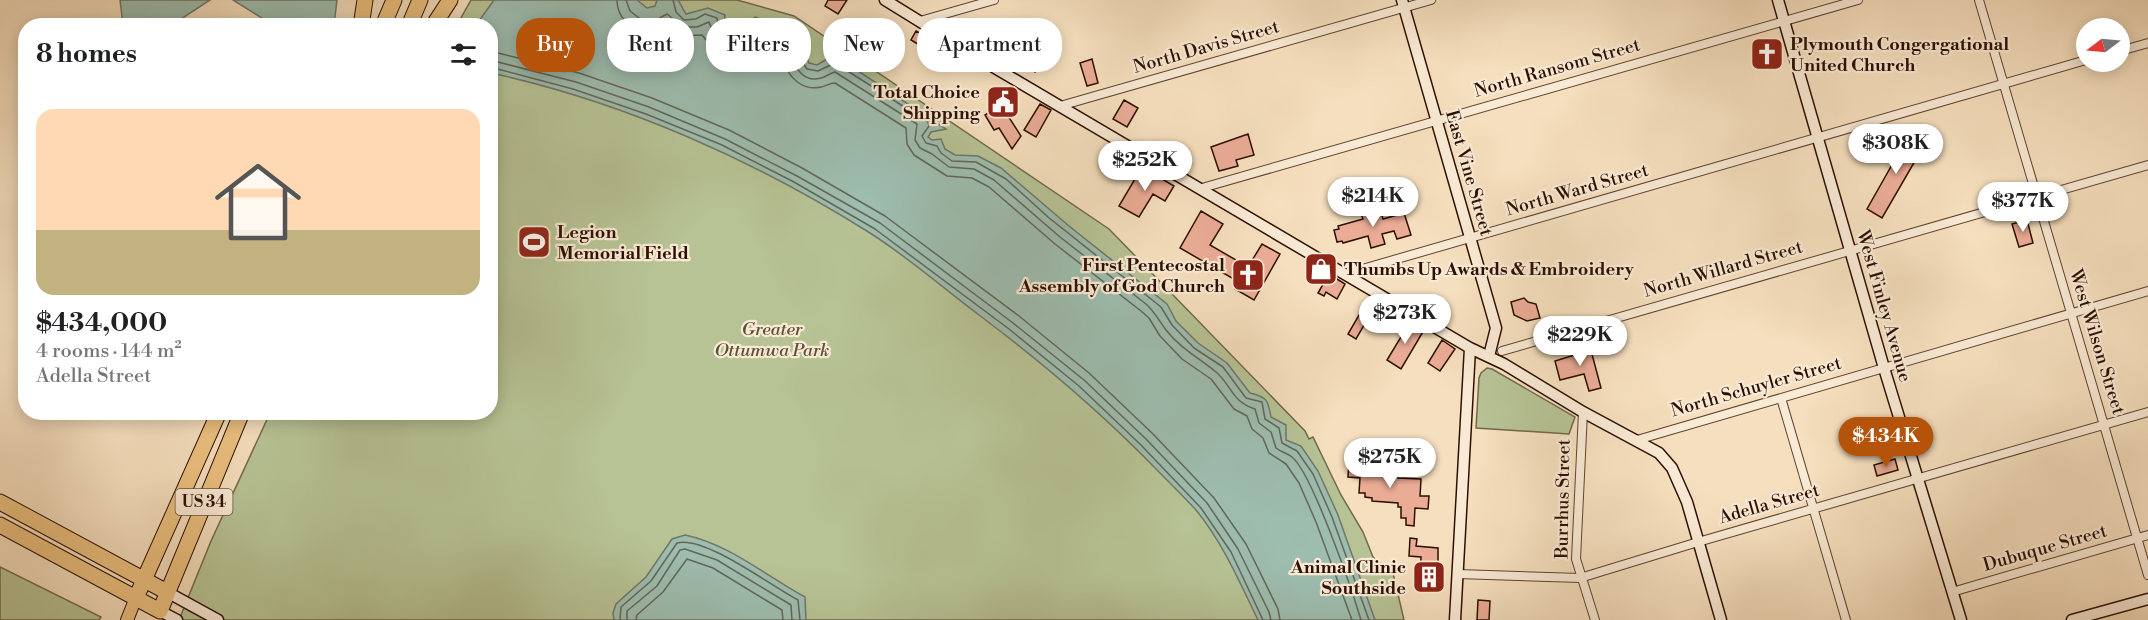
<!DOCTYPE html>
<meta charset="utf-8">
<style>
body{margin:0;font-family:"Libre Bodoni",serif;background:#f2f2f2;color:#202124;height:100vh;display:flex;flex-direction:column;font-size:22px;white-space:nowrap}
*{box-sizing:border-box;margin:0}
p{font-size:20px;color:#757577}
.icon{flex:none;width:33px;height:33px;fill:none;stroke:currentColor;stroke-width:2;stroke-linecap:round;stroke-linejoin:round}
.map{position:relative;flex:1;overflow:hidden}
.sheet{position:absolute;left:18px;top:18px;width:480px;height:402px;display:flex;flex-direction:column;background:#fff;border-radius:24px;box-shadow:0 3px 15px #0003}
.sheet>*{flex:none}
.guide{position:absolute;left:516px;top:18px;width:570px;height:54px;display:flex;gap:12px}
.needle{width:39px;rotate:254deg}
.buttons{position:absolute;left:2076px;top:18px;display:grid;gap:12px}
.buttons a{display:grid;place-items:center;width:54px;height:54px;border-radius:50%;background:#fff;box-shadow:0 3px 15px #0003;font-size:30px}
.price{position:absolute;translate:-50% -51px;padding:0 14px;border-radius:21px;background:#fff;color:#222;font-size:20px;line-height:39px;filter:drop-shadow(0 2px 3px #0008)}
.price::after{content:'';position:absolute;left:50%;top:36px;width:18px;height:14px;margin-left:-9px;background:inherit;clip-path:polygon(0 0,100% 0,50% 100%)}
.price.active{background:#b45309;color:#fff}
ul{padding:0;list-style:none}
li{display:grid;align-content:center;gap:12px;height:318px;padding:0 18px}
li+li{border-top:2px solid #e0e0e0}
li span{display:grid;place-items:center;height:186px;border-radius:18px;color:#555}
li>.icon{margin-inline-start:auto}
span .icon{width:108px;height:108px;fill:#fffc;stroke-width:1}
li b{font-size:26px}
h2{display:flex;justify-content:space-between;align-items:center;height:72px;padding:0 18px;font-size:26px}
.tag{padding:0 21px;border-radius:24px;background:#fff;box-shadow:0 3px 15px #0003;font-size:21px;line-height:54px}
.tag.active{background:#b45309;color:#fff}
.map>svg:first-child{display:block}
</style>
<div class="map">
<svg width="2148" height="620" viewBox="0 0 2148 620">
<rect width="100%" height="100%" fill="#f6dfbe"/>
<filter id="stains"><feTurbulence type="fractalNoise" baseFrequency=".00333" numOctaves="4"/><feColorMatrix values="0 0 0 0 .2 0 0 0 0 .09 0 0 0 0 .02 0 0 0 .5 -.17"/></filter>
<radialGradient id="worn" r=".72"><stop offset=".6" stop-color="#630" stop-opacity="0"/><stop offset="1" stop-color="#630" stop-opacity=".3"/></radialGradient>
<path fill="#b7c395" stroke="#72694b" stroke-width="1.5" d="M471,0H737L794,16L1109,229L1305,431L1309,439L1313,437L1341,495L1363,532L1373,557L1393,573L1404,620H179L211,541L270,413L490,412V26L457,25Z
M1487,368L1492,369L1575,417L1569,434L1476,428L1479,378L1481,373Z
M0,567L101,617L99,620H0Z"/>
<path fill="#9dbdaf" stroke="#707769" stroke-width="1.5" d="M120,0H210L172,25H123Z
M233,0H337L334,25H273Z
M494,0H637L647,8L655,6L657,0H678L686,14L708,8L725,15L724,27L734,33L755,17L770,22L771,39L782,44L792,35L808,39L806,56L809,63L817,65L834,55L946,129L931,132L928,137L932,140L941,139L945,149L955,155L978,156L1001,168L1069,226L1167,304L1176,321L1198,343L1227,363L1250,393C1267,397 1268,400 1271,417L1286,425V440L1301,446L1318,471L1338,515L1375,620H1258C1240,583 1223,543 1196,510C1184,497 1171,484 1159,472C1103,414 1043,363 979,315C943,288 908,257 870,233C754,160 624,102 491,73L490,26L476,25Z
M685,535C729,544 766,576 805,597L806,620H614L613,613L616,604L646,577L672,539Z"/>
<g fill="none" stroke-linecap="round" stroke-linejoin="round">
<path stroke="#656658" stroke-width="1.5" d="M617,0C618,28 643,32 665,26L680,36L702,35C718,56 727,57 751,51L766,63L785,66C792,80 804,91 821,87C826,86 830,83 835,83L906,128L907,144L914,155L947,176L972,178L989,187L1055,244L1141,311L1149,318L1160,336L1182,359L1211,379L1234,409L1247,416L1252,429L1263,438L1269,453L1286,464L1299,483L1316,522L1352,620
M626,0L630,11L643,21L658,19L667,14L683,27H697L709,22C721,54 730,47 755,37C763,53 773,57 791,56C796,69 804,83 821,78C826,77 830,73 835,72L917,124L915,140L920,148L932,154L949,167L974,169L994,180L1060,237L1146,304C1155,312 1159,321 1166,330C1180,348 1199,358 1216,372C1233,387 1231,401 1255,409L1259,423L1271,432L1276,448C1281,452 1287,453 1292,457C1312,473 1352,590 1361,620
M673,0L676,12L684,20L696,19L705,14L717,18L719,31L725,36L733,39L744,35L756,23L764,26L765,42L773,48L783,49L795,41L800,42V58L807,69L818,71L835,63L928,122L929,126L922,136L926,143L937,146L941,153L952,161L976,162L1006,179L1048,217L1161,307L1172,325L1194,348L1223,367L1246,398L1262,402L1265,419L1279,428L1282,443L1297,451L1313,474L1332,517L1369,620
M490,51L579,73L652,98L729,130L802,168L885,216L1019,316L1089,373L1152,433L1214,498L1246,544L1278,609L1280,620
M490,60L576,82L649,107L725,139L797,176L880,223L1013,323L1084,380L1146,439L1207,503L1238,549L1269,612L1271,620
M490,67L573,89L646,114L722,145L794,182L875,229L1009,329L1079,386L1141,445L1201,508L1231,552L1263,620
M620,620L621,607L651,581L677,543C704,535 771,586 798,600L800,620
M627,620V611L657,586L680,550L685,549L717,560L791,605L792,620
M636,620L637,615L663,592L687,559L713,568L782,610L783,620"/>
</g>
<path fill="#ebac96" stroke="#2d0f01" stroke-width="1.5" d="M828,0H847L838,14L825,6Z
M916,31L935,42L929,51L911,40Z
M1019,37L1039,50L1032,61L1039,65L1035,72L1008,56Z
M1766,40L1768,46L1776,44L1781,61L1762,67L1761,62L1758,63L1753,44Z
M1092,59L1098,83L1087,86L1080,63Z
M996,91L1015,102L1008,116L1021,136L1012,149L999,128L994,130L985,115L999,106L991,101Z
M1124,100L1138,108L1127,127L1113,119Z
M1040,104L1051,110L1036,137L1024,130Z
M1910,133L1926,142L1882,218L1867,209Z
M1248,134L1254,155L1236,160L1238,166L1219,171L1211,147Z
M1142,167L1174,186L1165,201L1153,194L1139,217L1119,206Z
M1374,207L1376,213L1381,212L1383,219L1404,213L1411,235L1397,239L1394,231L1382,234L1385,244L1371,248L1368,236L1343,243L1342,241L1337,242L1334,230L1339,229L1338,226L1363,219L1360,211Z
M1201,211L1223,224L1210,245L1248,267L1262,244L1280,254L1254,300L1235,289L1239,282L1180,248Z
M2027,220L2033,243L2019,247L2012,224Z
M1329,274L1345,284L1337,299L1326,292L1324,296L1318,293Z
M1369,298L1377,303L1356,339L1348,334Z
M1524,298L1528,302L1536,304L1540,318L1527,321L1514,315L1511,302Z
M1410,322L1424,330L1401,369L1387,360Z
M1442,340L1455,349L1440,371L1428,363Z
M1589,343L1601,388L1589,391L1584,374L1560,380L1555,361L1578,354L1576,347Z
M1895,459L1898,470L1877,476L1874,465Z
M1349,462L1373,463V470L1398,472V478L1421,479L1420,496H1429L1428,509L1415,508L1414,526L1406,525V518H1401V507H1398V503L1372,501V498L1365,497V493H1359L1360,478L1348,477Z
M1410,538L1417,539L1416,546L1438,548V588L1420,586L1421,557L1409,556Z
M1478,600L1490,601L1489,620H1477Z"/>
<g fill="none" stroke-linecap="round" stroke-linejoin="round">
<g stroke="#5f4330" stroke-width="10">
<path id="street" d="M1979,0L2148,575
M920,21L994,0
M2120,51L2148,43
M1060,106L1431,0
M1202,188L1858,0
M1345,274L2086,60
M1502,351L2148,165
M1781,398L1846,620
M1583,412L1576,559L1595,620
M1637,440L2148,291
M1458,574L1580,578L1698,542L2148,412
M1952,592L2148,535"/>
</g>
<g stroke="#2d0f01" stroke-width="13">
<path id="secondary" d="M885,0L995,68L1470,348L1504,364L1583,412L1659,453L1672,468L1687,502L1721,620
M1402,0L1496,328L1489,356
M1778,0L1884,368L1961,620
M167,592L218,620
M160,611L177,620
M1455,620L1470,348
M2072,620L2148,599"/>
</g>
<g stroke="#2d0f01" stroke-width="14">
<path id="primary" d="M127,620L135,600"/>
</g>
<g stroke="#2d0f01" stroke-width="17">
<path id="highway" d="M361,26L365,0
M383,26L394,0
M409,26L420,0
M433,26L450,0
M0,502L167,592
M0,525L160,611L242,412
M135,600L219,412"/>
</g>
<use href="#street" stroke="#f9ead5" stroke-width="8"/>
<use href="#secondary" stroke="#f9ead5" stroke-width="10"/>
<use href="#primary" stroke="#ebc07f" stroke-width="12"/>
<use href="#highway" stroke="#ebc07f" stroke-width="15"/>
</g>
<defs>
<g id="church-square" transform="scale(1.725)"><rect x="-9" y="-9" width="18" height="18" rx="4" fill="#8f2418" stroke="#f9ead5"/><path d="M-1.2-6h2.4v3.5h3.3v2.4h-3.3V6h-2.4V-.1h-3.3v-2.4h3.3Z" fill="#fff"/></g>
<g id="civic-square" transform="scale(1.725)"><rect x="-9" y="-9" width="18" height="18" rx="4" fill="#8f2418" stroke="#f9ead5"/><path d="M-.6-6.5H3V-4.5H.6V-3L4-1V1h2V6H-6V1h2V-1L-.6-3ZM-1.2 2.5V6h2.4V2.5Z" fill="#fff"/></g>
<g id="stadium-square" transform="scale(1.725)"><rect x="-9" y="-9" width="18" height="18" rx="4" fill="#8f2418" stroke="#f9ead5"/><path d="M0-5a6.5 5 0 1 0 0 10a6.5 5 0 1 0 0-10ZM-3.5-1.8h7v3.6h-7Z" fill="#fff"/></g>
<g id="shop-square" transform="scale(1.725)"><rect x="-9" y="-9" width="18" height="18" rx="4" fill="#8f2418" stroke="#f9ead5"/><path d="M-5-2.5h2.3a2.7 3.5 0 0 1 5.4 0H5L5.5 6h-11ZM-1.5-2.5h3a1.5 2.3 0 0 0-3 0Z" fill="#fff"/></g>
<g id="building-square" transform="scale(1.725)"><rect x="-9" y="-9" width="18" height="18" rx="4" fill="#8f2418" stroke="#f9ead5"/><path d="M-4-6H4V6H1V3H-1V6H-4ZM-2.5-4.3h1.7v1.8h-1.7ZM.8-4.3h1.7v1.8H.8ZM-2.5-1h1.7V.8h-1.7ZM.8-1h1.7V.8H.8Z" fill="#fff"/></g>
</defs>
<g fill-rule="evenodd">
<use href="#church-square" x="1767" y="54"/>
<use href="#civic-square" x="1003" y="102"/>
<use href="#stadium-square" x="534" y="242"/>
<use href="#shop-square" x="1321" y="269"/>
<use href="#church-square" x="1248" y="275"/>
<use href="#building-square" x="1429" y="577"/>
</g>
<g text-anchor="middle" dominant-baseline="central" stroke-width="4.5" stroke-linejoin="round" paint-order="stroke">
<rect fill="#f9ead5" stroke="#6a5141" stroke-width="1.5" x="175.5" y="489" width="57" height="26" rx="4.5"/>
<g font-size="16" font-weight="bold" fill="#2d0f01">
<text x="204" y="502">US 34</text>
</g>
<g font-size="18" font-weight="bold" fill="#2d0f01" stroke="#f9ead5" text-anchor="start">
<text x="1790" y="44">Plymouth Congergational<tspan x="1790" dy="21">United Church</tspan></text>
<text x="980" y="92" text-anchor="end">Total Choice<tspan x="980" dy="21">Shipping</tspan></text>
<text x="557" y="232">Legion<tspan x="557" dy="21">Memorial Field</tspan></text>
<text x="1225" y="265" text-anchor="end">First Pentecostal<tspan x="1225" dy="21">Assembly of God Church</tspan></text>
<text x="1344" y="269">Thumbs Up Awards &amp; Embroidery</text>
<text x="1406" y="567" text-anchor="end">Animal Clinic<tspan x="1406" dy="21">Southside</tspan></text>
</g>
<g font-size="18" fill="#2d0f01" stroke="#f9ead5">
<text transform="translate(1206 47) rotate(-16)">North Davis Street</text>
<text transform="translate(1557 68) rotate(-16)">North Ransom Street</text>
<text transform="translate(1469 173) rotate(74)">East Vine Street</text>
<text transform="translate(1577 190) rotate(-16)">North Ward Street</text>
<text transform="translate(1723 269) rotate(-16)">North Willard Street</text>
<text transform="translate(1884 306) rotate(74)">West Finley Avenue</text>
<text transform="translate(2097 342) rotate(73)">West Wilson Street</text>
<text transform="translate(1756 387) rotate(-16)">North Schuyler Street</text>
<text transform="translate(1563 499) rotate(-89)">Burrhus Street</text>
<text transform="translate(1769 504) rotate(-16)">Adella Street</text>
<text transform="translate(2045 548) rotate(-16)">Dubuque Street</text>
</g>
<g font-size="18" font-style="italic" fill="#5d4e35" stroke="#f9ead5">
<text x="772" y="329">Greater<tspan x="772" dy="21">Ottumwa Park</tspan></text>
</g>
</g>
<rect width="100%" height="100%" filter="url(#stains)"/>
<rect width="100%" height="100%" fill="url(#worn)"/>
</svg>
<div class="buttons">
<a><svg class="needle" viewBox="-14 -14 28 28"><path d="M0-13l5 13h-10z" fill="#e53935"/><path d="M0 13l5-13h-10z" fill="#757577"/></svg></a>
</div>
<b class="price" style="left:1896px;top:175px">$308K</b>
<b class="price" style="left:1145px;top:192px">$252K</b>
<b class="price" style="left:1373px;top:228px">$214K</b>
<b class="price" style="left:2023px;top:233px">$377K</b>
<b class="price" style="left:1405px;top:345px">$273K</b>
<b class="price" style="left:1580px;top:367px">$229K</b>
<b class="price active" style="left:1886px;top:468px">$434K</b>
<b class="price" style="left:1390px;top:489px">$275K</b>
<div class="guide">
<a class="tag active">Buy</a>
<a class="tag">Rent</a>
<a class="tag">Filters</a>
<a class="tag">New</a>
<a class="tag">Apartment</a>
</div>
<section class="sheet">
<h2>8 homes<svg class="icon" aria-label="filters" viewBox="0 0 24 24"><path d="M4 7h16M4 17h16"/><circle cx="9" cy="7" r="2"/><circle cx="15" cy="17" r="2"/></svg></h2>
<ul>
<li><span style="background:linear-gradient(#ffd9b3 65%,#c2b280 0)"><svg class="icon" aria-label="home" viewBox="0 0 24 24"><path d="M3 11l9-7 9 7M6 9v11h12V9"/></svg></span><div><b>$434,000</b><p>4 rooms · 144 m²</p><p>Adella Street</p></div></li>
</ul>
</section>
</div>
